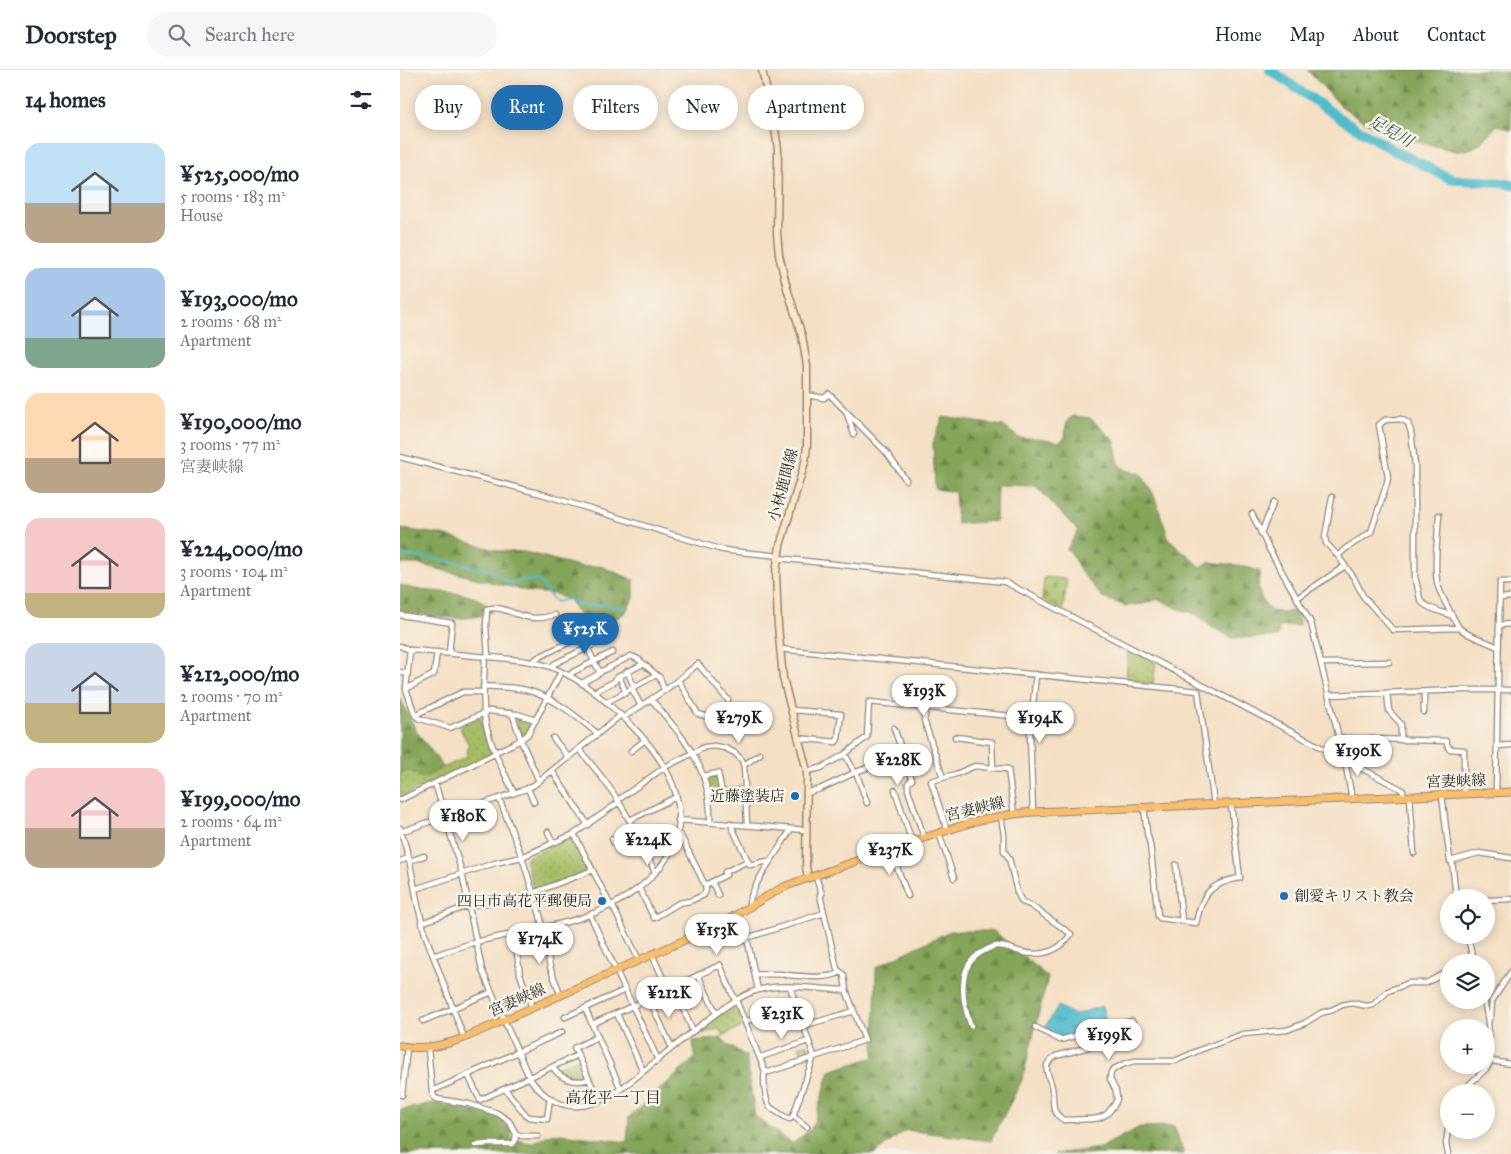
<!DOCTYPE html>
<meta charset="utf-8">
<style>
body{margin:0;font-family:"IM FELL Great Primer","Noto Serif JP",serif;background:#f6f6f7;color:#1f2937;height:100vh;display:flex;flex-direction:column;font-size:19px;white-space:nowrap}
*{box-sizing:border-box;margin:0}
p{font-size:16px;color:#747a83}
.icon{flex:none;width:28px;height:28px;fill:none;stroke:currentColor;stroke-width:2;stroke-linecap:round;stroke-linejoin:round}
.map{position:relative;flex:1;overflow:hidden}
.drawer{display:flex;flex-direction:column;background:#fff;width:400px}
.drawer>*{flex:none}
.hud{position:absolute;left:15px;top:15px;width:475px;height:45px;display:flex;gap:10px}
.fabs{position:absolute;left:1040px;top:819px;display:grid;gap:10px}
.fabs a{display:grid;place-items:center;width:55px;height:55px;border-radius:50%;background:#fff;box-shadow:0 2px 12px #0003;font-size:25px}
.price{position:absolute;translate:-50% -42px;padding:0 11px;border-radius:18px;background:#fff;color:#222;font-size:16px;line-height:32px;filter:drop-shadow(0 1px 2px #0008)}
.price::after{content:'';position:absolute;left:50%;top:30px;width:15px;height:11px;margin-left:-8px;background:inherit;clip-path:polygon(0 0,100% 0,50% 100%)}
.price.current{background:#1f6fb2;color:#fff}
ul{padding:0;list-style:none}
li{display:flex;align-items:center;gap:15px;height:125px;padding:0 25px}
li span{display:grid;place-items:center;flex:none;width:140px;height:100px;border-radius:15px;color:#555}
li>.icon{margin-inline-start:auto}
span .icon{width:60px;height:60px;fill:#fffc;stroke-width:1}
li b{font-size:21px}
h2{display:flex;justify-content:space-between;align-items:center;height:60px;padding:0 25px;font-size:21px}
.chip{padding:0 18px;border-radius:22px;background:#fff;box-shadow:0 2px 12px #0003;font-size:18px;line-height:45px}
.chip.current{background:#1f6fb2;color:#fff}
header{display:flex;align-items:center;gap:30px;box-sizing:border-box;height:70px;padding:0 25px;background:#fff;border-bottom:1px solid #e0e1e3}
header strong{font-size:24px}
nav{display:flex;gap:28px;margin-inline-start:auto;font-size:18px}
.search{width:350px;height:45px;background:#f6f6f7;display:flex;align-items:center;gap:12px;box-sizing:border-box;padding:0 18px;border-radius:28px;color:#747a83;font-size:19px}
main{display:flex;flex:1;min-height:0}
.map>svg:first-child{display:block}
</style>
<header>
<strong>Doorstep</strong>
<div class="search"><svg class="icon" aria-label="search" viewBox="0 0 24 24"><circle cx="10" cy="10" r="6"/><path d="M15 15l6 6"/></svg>Search here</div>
<nav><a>Home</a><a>Map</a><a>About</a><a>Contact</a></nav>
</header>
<main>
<section class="drawer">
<h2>14 homes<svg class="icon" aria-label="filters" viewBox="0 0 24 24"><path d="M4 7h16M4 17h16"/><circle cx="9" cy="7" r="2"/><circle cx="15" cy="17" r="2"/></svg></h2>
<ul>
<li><span style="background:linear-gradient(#bfe0f5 60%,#b9a48a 0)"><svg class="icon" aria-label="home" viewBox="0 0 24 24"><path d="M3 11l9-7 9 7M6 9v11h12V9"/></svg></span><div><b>¥525,000/mo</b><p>5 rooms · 183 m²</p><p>House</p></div></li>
<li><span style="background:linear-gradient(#a9c7e8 70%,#7fa58c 0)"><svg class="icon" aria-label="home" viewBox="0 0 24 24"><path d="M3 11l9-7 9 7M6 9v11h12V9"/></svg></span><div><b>¥193,000/mo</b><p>2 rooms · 68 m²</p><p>Apartment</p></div></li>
<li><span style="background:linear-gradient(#ffd9b3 65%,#b9a48a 0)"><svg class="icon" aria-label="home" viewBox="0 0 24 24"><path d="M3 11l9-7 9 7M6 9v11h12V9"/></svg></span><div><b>¥190,000/mo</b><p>3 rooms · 77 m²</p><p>宮妻峡線</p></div></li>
<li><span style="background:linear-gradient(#f6c9c9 75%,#c2b280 0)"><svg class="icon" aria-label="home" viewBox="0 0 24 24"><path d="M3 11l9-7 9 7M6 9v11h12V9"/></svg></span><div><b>¥224,000/mo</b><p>3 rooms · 104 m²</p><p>Apartment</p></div></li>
<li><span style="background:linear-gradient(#c9d6e8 60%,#c2b280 0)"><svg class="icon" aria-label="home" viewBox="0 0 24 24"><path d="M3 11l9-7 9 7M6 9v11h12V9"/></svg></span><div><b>¥212,000/mo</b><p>2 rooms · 70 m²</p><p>Apartment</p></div></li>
<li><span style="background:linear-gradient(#f6c9c9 60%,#b9a48a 0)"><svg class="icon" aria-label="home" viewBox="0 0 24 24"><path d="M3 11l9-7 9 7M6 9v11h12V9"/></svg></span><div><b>¥199,000/mo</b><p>2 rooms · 64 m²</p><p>Apartment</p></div></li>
</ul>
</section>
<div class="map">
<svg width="1111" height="1084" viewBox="0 0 1111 1084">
<defs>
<pattern id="forest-firs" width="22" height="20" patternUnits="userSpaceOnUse" patternTransform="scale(1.25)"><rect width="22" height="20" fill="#84a459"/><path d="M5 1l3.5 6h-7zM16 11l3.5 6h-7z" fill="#6c864a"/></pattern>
<pattern id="cemetery-stones" width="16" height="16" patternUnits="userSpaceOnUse" patternTransform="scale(1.25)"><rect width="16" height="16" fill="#a5bd63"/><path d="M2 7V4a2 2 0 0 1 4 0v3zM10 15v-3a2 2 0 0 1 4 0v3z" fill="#879a52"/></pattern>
<pattern id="park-dots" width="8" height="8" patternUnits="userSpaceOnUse" patternTransform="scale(1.25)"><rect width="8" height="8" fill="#a5bd63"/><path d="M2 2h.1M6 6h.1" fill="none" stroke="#879a52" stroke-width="1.8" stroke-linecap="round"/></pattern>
<pattern id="water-ripples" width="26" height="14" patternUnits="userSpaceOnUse" patternTransform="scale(1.25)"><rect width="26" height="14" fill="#50bbcc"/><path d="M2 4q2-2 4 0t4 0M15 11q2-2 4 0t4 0" fill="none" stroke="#4398a6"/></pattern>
</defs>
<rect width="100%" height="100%" fill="#f7f3e8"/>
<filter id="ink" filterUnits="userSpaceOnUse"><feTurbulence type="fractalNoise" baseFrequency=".02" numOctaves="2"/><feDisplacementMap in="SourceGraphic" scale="10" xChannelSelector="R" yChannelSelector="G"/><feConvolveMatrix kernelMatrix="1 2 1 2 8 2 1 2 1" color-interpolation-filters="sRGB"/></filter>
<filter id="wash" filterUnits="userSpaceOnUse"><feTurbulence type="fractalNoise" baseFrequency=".0096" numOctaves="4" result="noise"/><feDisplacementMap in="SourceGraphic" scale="20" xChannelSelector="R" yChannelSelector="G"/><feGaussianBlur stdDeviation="1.12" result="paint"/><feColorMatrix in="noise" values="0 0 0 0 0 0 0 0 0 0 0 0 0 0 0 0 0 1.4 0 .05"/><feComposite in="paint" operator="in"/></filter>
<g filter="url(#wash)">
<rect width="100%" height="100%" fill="#f4dfc4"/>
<path fill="url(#forest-firs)" stroke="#586842" d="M907,0H1097L1111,3V60L1104,57L1097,55C1083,71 1079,80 1056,81L990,65L962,50L941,36Z
M673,346L690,348L714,370C717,376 716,380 717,386C718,398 730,404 740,402L753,423L769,469L801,497L809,492L843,496L860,501C856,519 859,527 871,541L882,542L897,540L900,555L879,557L878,567L832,568L810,556L798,545L777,538L759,529L743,534L726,536L703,528L682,503L670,482L667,479L678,461L636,416L597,415L596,451L557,454L555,422L535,419L533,373L543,347L603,356L619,368H639L659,372L665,368C666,359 664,350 673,346Z
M0,459L39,464L99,481L125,482L182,497L200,496L234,510V528L225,543L197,560L189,558L170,531L155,524L131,522L18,494H0Z
M0,515C5,516 10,518 15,519C41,524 75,518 93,541C65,555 30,545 0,541Z
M0,628L17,662L47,702L33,709L0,707Z
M550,861H594L648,907L622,1010L591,1071L506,1060L474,1084H0V1040L33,1033L96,1045L112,1059L111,1069L131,1073L153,1063L227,1072L229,1047L295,988L293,971L322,968L328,975L346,986L355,1046L392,1074L412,1058L430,1001L474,987L476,897Z
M774,1056L784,1084H654L700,1078L740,1057Z"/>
<path fill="url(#cemetery-stones)" stroke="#687447" d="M644,507L667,509L663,541L642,530Z"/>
<path fill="url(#park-dots)" stroke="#687447" d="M728,579L756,593L753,614L726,611Z
M116,645L132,650L133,652L124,666H121L115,647Z
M80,647L91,684L0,728V702L11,701L22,708L66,687L69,675L61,661V656Z
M315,705L317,707L320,720L318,722L311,723L306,709L307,706Z
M173,767L191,799L134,822L125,788Z
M271,921L274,922L278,932L267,938L261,926Z
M334,934L336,935L344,956L323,966L319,959L291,967Z
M406,974H408L411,984L403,988L399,976Z
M175,989H177L186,1007L184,1009C172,1009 165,1007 156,999V997Z"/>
<path fill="url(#water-ripples)" stroke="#3e737c" d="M658,936L674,945L702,936L707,956L661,969L644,959Z"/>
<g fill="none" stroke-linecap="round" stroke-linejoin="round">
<path stroke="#50bbcc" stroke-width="2" d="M0,485L39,489L93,501L107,512L111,513L136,509C146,516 146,526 157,532L168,529C187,539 184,535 203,535C210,535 216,538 223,538"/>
<path stroke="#50bbcc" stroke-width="10" d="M870,0L940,48L993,80L1049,108C1069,113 1091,109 1111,115"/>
</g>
</g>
<g filter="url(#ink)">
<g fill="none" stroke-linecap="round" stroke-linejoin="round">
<g stroke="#908578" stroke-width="7">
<path id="minor" d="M407,325L424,328L429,324L486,382L506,410
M447,344L454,364
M0,387L142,424L319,479C338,483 358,483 378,486
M932,427L925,467L926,473L938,486L954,508L963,526L993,560L1059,558L1068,564L1098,577
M852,444L869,479L911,553L946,697L952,729
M1039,445C1038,463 1033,499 1038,516C1043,530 1052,545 1059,558
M861,463L874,432
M938,486L945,479L971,462L987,413L988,407L979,355L985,350L1001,349L1008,353L1011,362L1015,395V508C1018,515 1018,522 1020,529C1023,538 1044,542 1052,546
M377,488L605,512L999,718L1003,721L1004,727
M897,528L945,496
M1100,528L1111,527
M0,545L52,553L49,583
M1099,555L1100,512H1111
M0,576L10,580C37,582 63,585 89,587C110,589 133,590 153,598C176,607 197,623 215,640C272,690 313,758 240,817C193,855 132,858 76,872C62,876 47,881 33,886
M380,579L798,621L814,734
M10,580L6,619L15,645
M85,587C84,608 82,629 85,650C90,676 103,700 114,723
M88,587L86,556L87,539C101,535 114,545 127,547C137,549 145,548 155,545
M133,592L137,588L184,565
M921,593L989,592
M153,598L154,594L197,573
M227,601L234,616
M0,602L7,604
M200,602L231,586L238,589L260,608L264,620
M169,606L173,602L213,582
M219,606L226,623
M278,610L298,644L335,654
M182,613L200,603L187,577
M83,616C97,617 112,617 126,620C154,627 176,646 198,664
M6,619L34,604L37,582
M232,619L241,636
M83,622H63L15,645L18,648L50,658L89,641L117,644L136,650
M194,622L215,611L216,608L243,594
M1024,622V642
M987,623L989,641L1001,654V670
M929,625L1061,620H1111
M251,629C283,667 312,698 310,752
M207,632L256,605
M527,638L524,650L543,708
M392,640L441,644L438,669L436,672L398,668
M112,643L122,673L139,711
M224,647L268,618L298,594L328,630
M494,658L512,710L508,713V720L524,767
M153,668L169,688
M939,668L1046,671L1049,679L1064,680V724
M1097,676L1111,675
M179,679C192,695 206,711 217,729C232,752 243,777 255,802
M231,681L245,670
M96,682L121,670L128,664L161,602
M445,684L467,667L469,632L632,648
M344,695L360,684
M265,697L305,677L314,676L325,678L335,683L342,690L344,697L347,754
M593,698L608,699L614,744
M152,701L188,755
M407,701L421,698L445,684L455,703
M456,702L467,733
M304,706L318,703L322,723
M35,713L62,803L82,900L129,1007C140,1024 158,1038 179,1036C205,1034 225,1016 245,1000C263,985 282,970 301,955C317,943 333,930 352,922C382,911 415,920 446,920
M128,719L134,732
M495,720L512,772
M406,723L420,719L456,702L503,684
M1096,723L1099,555L1111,554
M309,725L345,719
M1042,725L1050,791L1079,783L1111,788
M1010,727L1014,783
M99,728L122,787L140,845L150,897L161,926
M0,730L96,683
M218,730L265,697
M72,737L77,753
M744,737L747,763L750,774L758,846L760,848L796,853C802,824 810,813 840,808L831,734
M633,742L630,665L636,604
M230,750L276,727
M278,750L406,760
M0,758L9,788L18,836L25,864L64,968
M547,760L531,711L556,704L575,696L593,698L592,672L564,668L555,667
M0,762L126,719L134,715L221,645
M148,762L153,773
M539,763L554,808
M174,764L211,836
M212,769L214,773
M490,779L508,826
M1052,790L1056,828
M0,791L9,788
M10,791L24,786
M348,791L350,795L368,791
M776,795L782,851
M312,812L318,825
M305,815L326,805L325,802L348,791L330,753
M239,818L254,848L279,833L290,831L304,825L306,820L305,815L281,766L277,764
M15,819L95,793L122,787L153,773L174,764L219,732
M133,823L193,800
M1086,830L1111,829
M212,835L239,890
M348,837C354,809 377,784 391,759
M190,845L258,990
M337,845L347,868L358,920
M21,853L68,836L133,825
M114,864L120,904L132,938
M1067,865L1074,892
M347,868L424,843
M252,884L268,920
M1064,892L1073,887
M298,905L316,943
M355,905C362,904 370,904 378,904C392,905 430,911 440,902
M249,929L272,978
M336,930L365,1001C363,1009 365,1031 370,1037C375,1041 382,1045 387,1048L390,1049L393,1046L414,986L390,917
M185,938L225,920
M217,944L243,1001
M165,947L185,938L192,954
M23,951L92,922
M345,951L398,942
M1088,951L1091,946L1092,931L1111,902
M403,956L454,941
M571,956C562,932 555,895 584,881C589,878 593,876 598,876C606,876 613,880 621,882C641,887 659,882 671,864L630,835L622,832L617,822L609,788L604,781V765L601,746
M635,957L660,970L732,951L734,956L733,964L729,966L656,986C639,996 650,1005 652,1018C655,1032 649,1041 664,1050L693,1049L699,1048L707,1044L715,1034L717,1029L716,1021L710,1009L711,1002L714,999L724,994L734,991H775L802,979L843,964L887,960L905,953L921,943L932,940L942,935L952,933L967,936L973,935L988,921L1009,913H1026L1049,901
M293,961L273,917L320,895L335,930
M28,978L32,1021L162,962
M178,985L174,978L197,967
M361,987L408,971
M1091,991L1111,994
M153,997C159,1009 176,1014 189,1009
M365,1001L369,1002L465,970L446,920L444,905L437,899L420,825L422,824L415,805
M68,1005L80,1030L178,985L199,1031
M105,1019L126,1045L129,1047L147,1049L150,1028
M221,1019L192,954L273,918
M32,1021L34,1027L37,1029L69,1034L97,1043L109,1051L116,1064L123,1066H138
M1061,1022L1087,998L1091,991L1088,951L1084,930
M2,1025L7,978
M393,1046L407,1057
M76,1075L88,1074H113L115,1071L116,1064
M1048,1084L1046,1073L1049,1053"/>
</g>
<g stroke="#908578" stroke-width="9">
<path id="secondary" d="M362,0L374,53L378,79L377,163L379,185L387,218L402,266L407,296V376L405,392L380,476L376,502L378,556L383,608L407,701L406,796L408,808"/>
</g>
<g stroke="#908578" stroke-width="9">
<path id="primary" d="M0,976C23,980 42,976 64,968L314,857C339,845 361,828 386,816L490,779L579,750L614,744L633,742L1111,722"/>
</g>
<use href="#minor" stroke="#fff" stroke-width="4.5"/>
<use href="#secondary" stroke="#fde5c5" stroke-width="6"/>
<use href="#primary" stroke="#f9be6d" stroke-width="7"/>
</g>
</g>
<g fill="#1f6fb2" stroke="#f7f3e8" stroke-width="2">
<circle cx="395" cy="726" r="5"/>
<circle cx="884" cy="826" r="5"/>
<circle cx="202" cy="831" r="5"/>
</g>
<g text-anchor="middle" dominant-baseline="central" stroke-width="5" stroke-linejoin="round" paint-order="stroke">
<g font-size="15" fill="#2b2b2b" stroke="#f7f3e8">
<text transform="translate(383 415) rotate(-75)">小林鹿間線</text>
<text transform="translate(1056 711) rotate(-2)">宮妻峡線</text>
<text transform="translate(575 739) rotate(-14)">宮妻峡線</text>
<text transform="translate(117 930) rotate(-24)">宮妻峡線</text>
</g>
<g font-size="15" fill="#2b2b2b" stroke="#f7f3e8" text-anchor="end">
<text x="385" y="726">近藤塗装店</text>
<text x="894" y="826" text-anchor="start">創愛キリスト教会</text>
<text x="192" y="831">四日市高花平郵便局</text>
</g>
<g font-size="16" font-style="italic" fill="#36565b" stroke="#f7f3e8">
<text transform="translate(991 61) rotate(29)">足見川</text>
</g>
<g font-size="16" fill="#2b2b2b" stroke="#f7f3e8">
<text x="213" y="1027">高花平一丁目</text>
</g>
</g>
</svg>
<div class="fabs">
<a><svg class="icon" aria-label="locate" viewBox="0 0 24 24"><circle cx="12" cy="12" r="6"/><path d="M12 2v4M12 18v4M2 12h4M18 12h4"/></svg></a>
<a><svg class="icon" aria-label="layers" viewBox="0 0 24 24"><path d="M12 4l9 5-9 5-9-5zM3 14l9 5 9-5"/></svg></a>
<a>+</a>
<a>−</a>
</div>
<b class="price current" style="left:185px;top:585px">¥525K</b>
<b class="price" style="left:524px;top:647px">¥193K</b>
<b class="price" style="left:339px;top:674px">¥279K</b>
<b class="price" style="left:640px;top:674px">¥194K</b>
<b class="price" style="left:958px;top:707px">¥190K</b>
<b class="price" style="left:498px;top:716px">¥228K</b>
<b class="price" style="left:63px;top:772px">¥180K</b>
<b class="price" style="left:248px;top:796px">¥224K</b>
<b class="price" style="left:490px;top:806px">¥237K</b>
<b class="price" style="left:317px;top:886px">¥153K</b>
<b class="price" style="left:140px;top:895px">¥174K</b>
<b class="price" style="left:269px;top:949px">¥212K</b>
<b class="price" style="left:382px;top:970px">¥231K</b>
<b class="price" style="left:709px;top:991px">¥199K</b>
<div class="hud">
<a class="chip">Buy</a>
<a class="chip current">Rent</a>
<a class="chip">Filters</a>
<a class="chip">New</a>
<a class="chip">Apartment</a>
</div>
</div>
</main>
